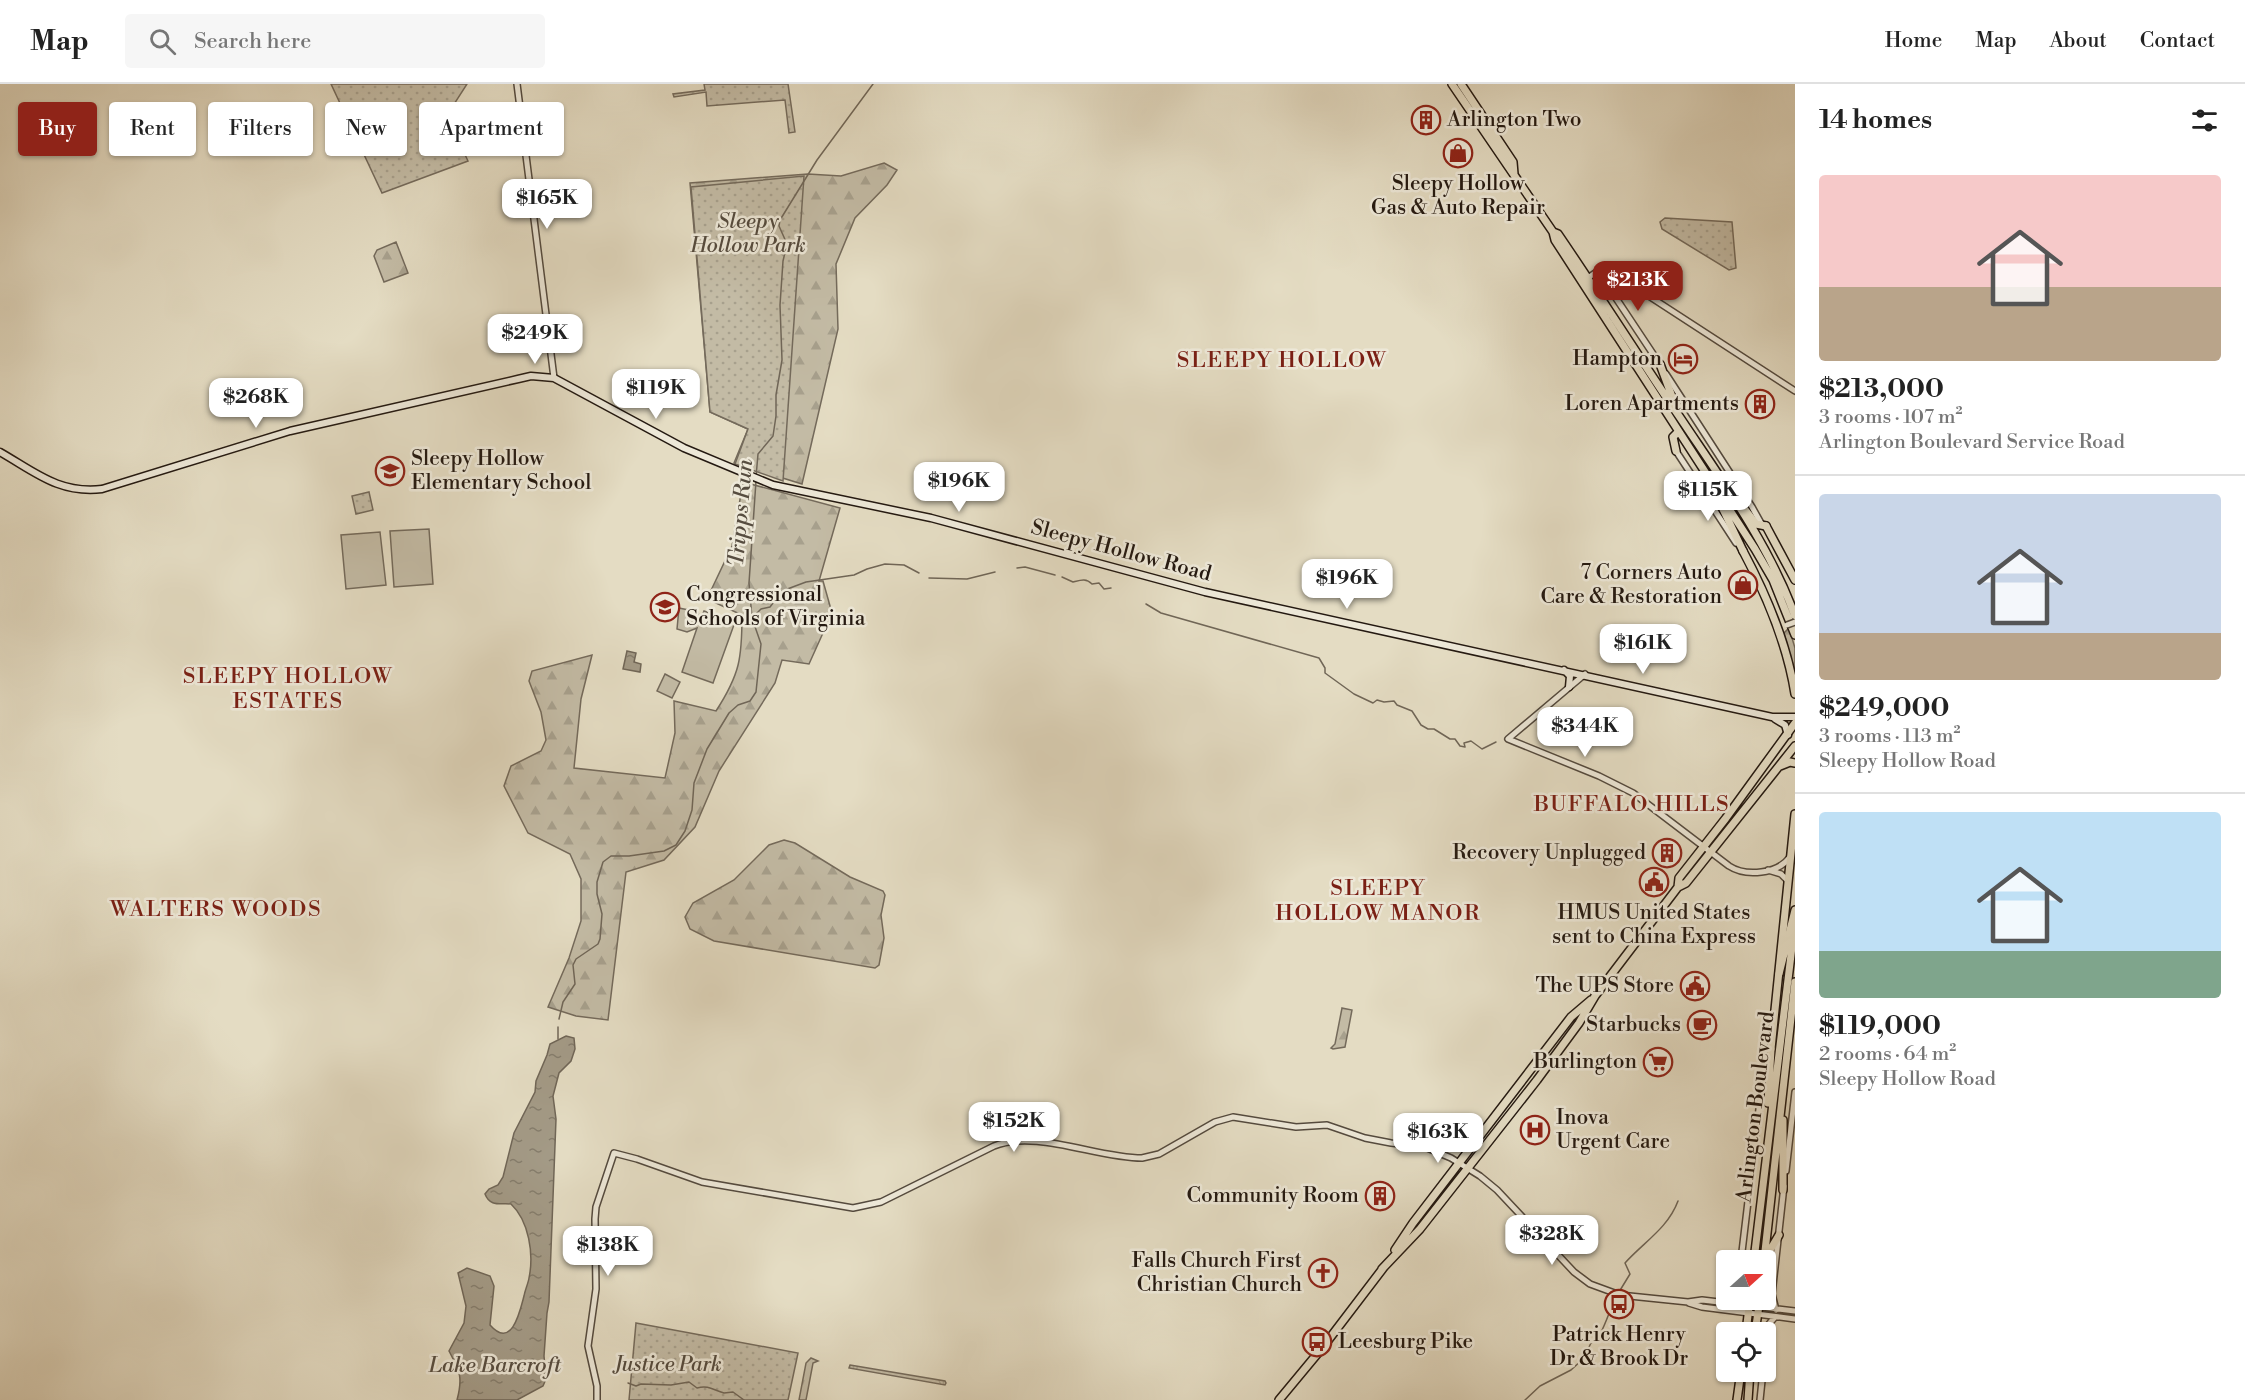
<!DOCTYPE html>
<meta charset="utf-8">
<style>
body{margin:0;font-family:"Libre Bodoni",serif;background:#f6f6f6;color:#222;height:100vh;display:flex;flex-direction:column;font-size:22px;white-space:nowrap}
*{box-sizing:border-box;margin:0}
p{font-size:20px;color:#767676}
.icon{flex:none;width:33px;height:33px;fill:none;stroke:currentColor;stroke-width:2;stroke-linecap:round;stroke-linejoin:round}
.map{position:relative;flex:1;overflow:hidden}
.side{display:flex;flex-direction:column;background:#fff;width:450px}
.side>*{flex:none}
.top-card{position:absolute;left:18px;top:18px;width:570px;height:54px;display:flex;gap:12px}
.needle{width:39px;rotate:69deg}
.fabs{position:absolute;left:1716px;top:1166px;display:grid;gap:12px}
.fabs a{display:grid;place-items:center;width:60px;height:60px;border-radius:6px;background:#fff;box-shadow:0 2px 4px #0004;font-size:30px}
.price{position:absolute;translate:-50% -51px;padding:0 14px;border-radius:12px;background:#fff;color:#222;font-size:20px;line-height:39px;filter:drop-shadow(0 2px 3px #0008)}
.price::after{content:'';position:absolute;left:50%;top:36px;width:18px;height:14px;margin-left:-9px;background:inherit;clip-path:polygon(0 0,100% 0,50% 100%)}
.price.active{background:#8f2418;color:#fff}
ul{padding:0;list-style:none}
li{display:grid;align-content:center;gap:12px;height:318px;padding:0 24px}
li+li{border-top:2px solid #e0e0e0}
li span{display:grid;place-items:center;height:186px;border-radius:6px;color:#555}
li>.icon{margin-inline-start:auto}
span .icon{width:108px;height:108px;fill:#fffc;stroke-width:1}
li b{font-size:26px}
h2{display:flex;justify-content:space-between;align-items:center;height:72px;padding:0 24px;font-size:26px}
.pill{padding:0 21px;border-radius:6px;background:#fff;box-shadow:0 2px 4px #0004;font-size:21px;line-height:54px}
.pill.active{background:#8f2418;color:#fff}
header{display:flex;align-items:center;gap:36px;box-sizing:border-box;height:84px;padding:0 30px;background:#fff;border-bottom:2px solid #e0e0e0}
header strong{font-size:28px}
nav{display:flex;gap:33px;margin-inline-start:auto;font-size:21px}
.search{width:420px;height:54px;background:#f6f6f6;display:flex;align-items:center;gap:15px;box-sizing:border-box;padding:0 21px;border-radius:6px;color:#767676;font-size:22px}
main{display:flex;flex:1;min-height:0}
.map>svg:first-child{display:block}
</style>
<header>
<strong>Map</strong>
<div class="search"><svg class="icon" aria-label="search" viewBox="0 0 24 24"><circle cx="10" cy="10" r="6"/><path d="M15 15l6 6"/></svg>Search here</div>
<nav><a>Home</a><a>Map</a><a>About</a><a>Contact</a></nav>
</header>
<main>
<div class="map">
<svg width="1795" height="1316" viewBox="0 0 1795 1316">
<defs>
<pattern id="grass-tufts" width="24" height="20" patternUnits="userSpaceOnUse" patternTransform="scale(1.5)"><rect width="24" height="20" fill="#c3bba5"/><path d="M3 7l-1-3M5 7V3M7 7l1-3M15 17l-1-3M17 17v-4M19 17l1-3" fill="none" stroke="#a7a08d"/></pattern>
<pattern id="forest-firs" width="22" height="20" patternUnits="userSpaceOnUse" patternTransform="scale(1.5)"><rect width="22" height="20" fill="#c3bba5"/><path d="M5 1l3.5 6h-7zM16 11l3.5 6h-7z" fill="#a7a08d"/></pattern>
<pattern id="park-dots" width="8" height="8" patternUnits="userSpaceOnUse" patternTransform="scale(1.5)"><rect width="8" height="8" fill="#c3bba5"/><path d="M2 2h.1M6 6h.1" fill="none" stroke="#a7a08d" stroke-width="1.8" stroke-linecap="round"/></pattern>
<pattern id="water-ripples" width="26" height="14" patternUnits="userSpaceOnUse" patternTransform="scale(1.5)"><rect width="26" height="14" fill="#a39a86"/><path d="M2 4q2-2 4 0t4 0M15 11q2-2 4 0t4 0" fill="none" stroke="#857d6c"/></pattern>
</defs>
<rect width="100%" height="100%" fill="#e4dcc3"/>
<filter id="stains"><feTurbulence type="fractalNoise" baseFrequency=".00333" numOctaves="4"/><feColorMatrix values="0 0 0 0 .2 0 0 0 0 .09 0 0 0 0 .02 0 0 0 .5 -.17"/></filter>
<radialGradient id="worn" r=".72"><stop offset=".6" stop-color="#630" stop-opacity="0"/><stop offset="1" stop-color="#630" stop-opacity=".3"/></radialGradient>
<path fill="url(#grass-tufts)" stroke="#746a5b" stroke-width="1.5" d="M811,1274L818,1277L813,1279L806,1316H799L806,1279Z
M850,1281L945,1297L946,1299L945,1301L849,1284Z"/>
<path fill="url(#forest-firs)" stroke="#746a5b" stroke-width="1.5" d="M884,79L897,86L887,101L855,134L836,180L838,245L802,400L734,379L748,345L710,328L690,99L808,90L841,92Z
M396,158L408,189L384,198L374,172L377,166Z
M743,398L840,424L819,497H823L832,529L809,580L782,576L775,599L719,687L695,743L664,776L626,788L608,936L576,932L548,923L569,874L581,837V795L570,770L528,749L504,702L511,682L541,667L546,656L541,628L529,597L532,587L592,571L581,615L574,684L665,694L675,649L674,617L716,627C740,590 742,574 742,531L707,515L732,462Z
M1789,544L1795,564V592L1784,549Z
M784,756L795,759L850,793L883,807L885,811L881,831L884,854L879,881L875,884L714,857L690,845L685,833L693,819L734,796L769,761Z
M1342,924L1352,926L1345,963L1333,965L1331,964L1335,960Z"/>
<path fill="url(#park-dots)" stroke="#746a5b" stroke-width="1.5" d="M331,0H467L451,25L445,28L468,77L382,109Z
M704,0H788L795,48L789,49L785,16L707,22L706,8L674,13L673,10L705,6Z
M804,92L783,397L735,380L748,345L710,328L691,103Z
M1665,134L1732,138L1736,184L1729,186L1662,145L1660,138Z
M369,408L373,426L356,430L352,412Z
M636,1239L798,1269L788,1316H629Z"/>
<path fill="#c3bba5" stroke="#746a5b" stroke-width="1.5" d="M429,445L433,500L394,503L390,447Z
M380,448L386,501L346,505L341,451Z
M679,524L698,528L700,537L704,527L735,538L713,599L682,588L697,544L687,548L677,545Z
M665,590L680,598L672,614L657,607Z"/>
<path fill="url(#water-ripples)" stroke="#706657" stroke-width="1.5" d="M627,567L636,569L634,578L641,580L640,588L623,585Z
M566,952L574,954L575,965L571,977L559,989L553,1012L556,1035L549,1218L547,1229L544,1272L546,1295L543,1302L517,1316H457C463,1293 460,1288 449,1267L464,1239L466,1222L458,1189L467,1184L490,1192L494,1202L490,1241C512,1266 520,1227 524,1212C525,1206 528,1200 529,1194C534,1170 529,1137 511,1120C500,1119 490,1123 485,1110L489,1105L498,1101L503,1093L514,1049L535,1008L536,997L547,971L550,960Z"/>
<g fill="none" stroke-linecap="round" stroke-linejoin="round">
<path stroke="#706657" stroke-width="1.5" d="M756,393L758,370L773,352L776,332V311L782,276L780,221L783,177L787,160L779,142L780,136L817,76L873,0
M1017,484L1025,483L1055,491
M1062,493L1073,498C1081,496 1086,494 1092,500L1099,499L1104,505L1111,504
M929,494L967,495L995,488
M1146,520L1161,529L1319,574L1325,584V589L1354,610L1373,619L1377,616L1384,618L1394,617L1397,621L1412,627L1421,641L1428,645H1434L1450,655H1455L1460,662L1465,663L1464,659L1471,657L1482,665L1496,658
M753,533L761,525L770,523L782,507L806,498L854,491L867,485L885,480L904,481L919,489
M559,935L563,918L575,900L573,881L576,875L598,860L600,855L602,830L597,810V798L603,778L611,772H629L664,767L676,761L685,747L692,726L694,699L707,665L729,629L738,621L750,617L756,608L761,560L752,534L749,499L756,397
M558,955V943
M1619,1208L1630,1190L1625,1179C1644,1158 1668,1144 1678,1117
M628,1299L636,1302L641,1300L671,1301L689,1298L697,1304C709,1301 713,1306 724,1309L733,1308L744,1316
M1525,1316L1540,1302L1571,1286L1583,1275L1591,1259C1603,1255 1609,1224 1617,1212"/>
<g stroke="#544a3e" stroke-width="8">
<path id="tertiary" d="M517,0L554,294
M1598,187L1661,282
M1585,196L1598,187L1615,190L1795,307
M1611,207L1613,198L1623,197
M1666,290L1752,423L1762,441
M1676,367L1736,459
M1585,590L1508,655L1599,692L1633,709L1729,782C1746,793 1778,790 1790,773
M1768,786L1781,790L1788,797
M1786,1087L1795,1008
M1741,1176L1762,1000L1768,973
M1689,1219L1702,1223L1795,1235
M1776,1226L1772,1210L1784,1102
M1766,1271L1769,1240L1775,1233
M597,1316V1302L588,1262L596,1205L595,1135L596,1123L614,1069L637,1075L702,1098L853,1124L881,1118L994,1062C1035,1045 1097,1074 1142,1074L1159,1070L1215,1038L1233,1033L1296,1043L1327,1041L1365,1054L1391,1059L1425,1063L1451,1074L1480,1092L1497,1106L1574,1188L1590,1200L1620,1211L1688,1218L1702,1216L1795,1227
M1760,1316L1763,1287"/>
</g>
<g stroke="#241911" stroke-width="9">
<path id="secondary" d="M0,368C35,388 59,410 102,405L290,347L518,295L531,292L554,294L684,364L773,401L931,434L1205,508L1772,633H1795
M1564,586L1570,592L1569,603
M1775,635L1785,641L1788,651"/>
</g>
<g stroke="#241911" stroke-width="10">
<path id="primary" d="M1766,442L1795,496
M1743,467C1767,512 1787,559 1795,610
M1780,682L1790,678L1795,679
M1678,803L1686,799L1795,662
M1771,965L1795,730
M1395,1166L1413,1139L1571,933L1591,916
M1382,1185L1420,1145L1537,996L1579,939L1595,912L1678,803L1679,794L1726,734L1795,639
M1279,1316L1323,1263L1384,1183"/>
</g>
<g stroke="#241911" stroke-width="10">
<path id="trunk" d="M1452,0L1553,148L1555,156L1755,465L1773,496L1795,551
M1461,0L1513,78L1514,90
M1553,148L1558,150C1599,210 1638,272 1679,332C1721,395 1769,460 1795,532
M1660,280L1674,318
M1676,367L1673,353L1678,348
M1721,421L1743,467
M1743,423L1756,440L1766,442
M1779,890L1795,826
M1768,1019L1771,965
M1783,1036V1106
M1766,1173L1779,1151
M1754,1176L1795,838
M1764,1176L1795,898
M1746,1248L1750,1215
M1755,1248L1760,1215
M1737,1316L1741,1287
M1748,1316L1750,1287"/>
</g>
<use href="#tertiary" stroke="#ede8d8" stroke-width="5"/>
<use href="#secondary" stroke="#ede8d8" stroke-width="6"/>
<use href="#primary" stroke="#e4dcc3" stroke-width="7"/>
<use href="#trunk" stroke="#e4dcc3" stroke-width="7"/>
<g stroke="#544a3e" stroke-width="8" stroke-linecap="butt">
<path id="tertiary-bridge" d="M1787,541L1795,538"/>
</g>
<use href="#tertiary-bridge" stroke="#ede8d8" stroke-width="5"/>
</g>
<defs>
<g id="building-ring" transform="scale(1.5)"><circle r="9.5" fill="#ede8d8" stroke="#8f2418" stroke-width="1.5"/><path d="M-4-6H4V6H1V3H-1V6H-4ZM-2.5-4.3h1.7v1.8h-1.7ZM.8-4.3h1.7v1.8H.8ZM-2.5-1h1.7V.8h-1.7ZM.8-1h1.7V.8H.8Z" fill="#8f2418"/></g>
<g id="shop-ring" transform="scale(1.5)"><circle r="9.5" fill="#ede8d8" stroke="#8f2418" stroke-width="1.5"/><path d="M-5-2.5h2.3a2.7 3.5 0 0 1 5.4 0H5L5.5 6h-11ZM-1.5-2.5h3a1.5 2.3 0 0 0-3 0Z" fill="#8f2418"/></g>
<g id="hotel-ring" transform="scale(1.5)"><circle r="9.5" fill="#ede8d8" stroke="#8f2418" stroke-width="1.5"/><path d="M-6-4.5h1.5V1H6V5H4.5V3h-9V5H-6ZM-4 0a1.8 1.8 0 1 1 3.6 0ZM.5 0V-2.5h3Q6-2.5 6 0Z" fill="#8f2418"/></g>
<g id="school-ring" transform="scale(1.5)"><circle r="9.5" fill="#ede8d8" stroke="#8f2418" stroke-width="1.5"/><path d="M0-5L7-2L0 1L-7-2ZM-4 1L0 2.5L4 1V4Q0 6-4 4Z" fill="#8f2418"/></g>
<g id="civic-ring" transform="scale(1.5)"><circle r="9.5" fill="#ede8d8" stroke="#8f2418" stroke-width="1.5"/><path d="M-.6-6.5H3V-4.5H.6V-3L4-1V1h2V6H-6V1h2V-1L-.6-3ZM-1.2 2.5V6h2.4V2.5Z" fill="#8f2418"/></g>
<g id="cafe-ring" transform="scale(1.5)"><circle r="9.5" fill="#ede8d8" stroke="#8f2418" stroke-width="1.5"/><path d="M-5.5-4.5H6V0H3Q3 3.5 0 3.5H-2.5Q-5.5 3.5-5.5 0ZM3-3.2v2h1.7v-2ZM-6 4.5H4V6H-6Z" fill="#8f2418"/></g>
<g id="supermarket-ring" transform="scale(1.5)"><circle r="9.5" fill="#ede8d8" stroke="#8f2418" stroke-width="1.5"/><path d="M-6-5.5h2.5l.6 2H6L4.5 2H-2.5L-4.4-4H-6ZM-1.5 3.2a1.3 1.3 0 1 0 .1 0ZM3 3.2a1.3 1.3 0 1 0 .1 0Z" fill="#8f2418"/></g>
<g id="hospital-ring" transform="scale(1.5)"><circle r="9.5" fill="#ede8d8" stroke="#8f2418" stroke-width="1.5"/><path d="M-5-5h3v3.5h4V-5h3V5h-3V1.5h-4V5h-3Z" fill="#8f2418"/></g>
<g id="church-ring" transform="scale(1.5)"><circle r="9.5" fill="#ede8d8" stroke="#8f2418" stroke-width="1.5"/><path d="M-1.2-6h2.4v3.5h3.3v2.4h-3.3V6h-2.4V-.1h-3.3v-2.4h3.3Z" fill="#8f2418"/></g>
<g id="bus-ring" transform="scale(1.5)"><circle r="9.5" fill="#ede8d8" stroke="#8f2418" stroke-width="1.5"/><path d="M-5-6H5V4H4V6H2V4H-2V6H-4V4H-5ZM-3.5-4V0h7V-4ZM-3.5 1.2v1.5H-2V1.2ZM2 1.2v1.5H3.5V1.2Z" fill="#8f2418"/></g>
</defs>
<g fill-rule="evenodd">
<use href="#building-ring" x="1426" y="36"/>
<use href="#shop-ring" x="1458" y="69"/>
<use href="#hotel-ring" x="1683" y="275"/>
<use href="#building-ring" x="1760" y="320"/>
<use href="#school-ring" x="390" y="387"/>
<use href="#shop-ring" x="1743" y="501"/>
<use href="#school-ring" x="665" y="523"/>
<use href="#building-ring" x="1667" y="769"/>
<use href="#civic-ring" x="1654" y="798"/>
<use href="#civic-ring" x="1695" y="902"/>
<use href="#cafe-ring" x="1702" y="941"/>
<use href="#supermarket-ring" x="1658" y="978"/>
<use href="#hospital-ring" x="1535" y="1046"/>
<use href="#building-ring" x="1380" y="1112"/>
<use href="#church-ring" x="1323" y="1189"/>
<use href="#bus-ring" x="1619" y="1220"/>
<use href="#bus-ring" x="1317" y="1258"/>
</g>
<g text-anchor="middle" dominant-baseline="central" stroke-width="5" stroke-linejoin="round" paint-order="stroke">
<g font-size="21" fill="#241911" stroke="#ede8d8" text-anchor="end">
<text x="1447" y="36" text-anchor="start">Arlington Two</text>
<text x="1458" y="100" text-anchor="middle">Sleepy Hollow<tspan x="1458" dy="24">Gas &amp; Auto Repair</tspan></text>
<text x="1662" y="275">Hampton</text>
<text x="1739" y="320">Loren Apartments</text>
<text x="411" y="375" text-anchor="start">Sleepy Hollow<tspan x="411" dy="24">Elementary School</tspan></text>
<text x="1722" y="489">7 Corners Auto<tspan x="1722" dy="24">Care &amp; Restoration</tspan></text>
<text x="686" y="511" text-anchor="start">Congressional<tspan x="686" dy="24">Schools of Virginia</tspan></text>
<text x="1646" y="769">Recovery Unplugged</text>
<text x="1654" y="829" text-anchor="middle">HMUS United States<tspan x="1654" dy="24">sent to China Express</tspan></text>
<text x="1674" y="902">The UPS Store</text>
<text x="1681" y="941">Starbucks</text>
<text x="1637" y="978">Burlington</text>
<text x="1556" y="1034" text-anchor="start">Inova<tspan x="1556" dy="24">Urgent Care</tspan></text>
<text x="1359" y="1112">Community Room</text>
<text x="1302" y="1177">Falls Church First<tspan x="1302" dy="24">Christian Church</tspan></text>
<text x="1619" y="1251" text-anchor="middle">Patrick Henry<tspan x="1619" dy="24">Dr &amp; Brook Dr</tspan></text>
<text x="1338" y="1258" text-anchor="start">Leesburg Pike</text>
</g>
<g font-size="21" font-style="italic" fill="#544a3d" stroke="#ede8d8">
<text x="748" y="138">Sleepy<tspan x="748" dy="24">Hollow Park</tspan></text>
<text x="668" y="1281">Justice Park</text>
</g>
<g font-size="21" fill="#241911" stroke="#ede8d8">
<text transform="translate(1121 467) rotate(15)">Sleepy Hollow Road</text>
<text transform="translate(1756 1023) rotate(-83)">Arlington Boulevard</text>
</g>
<g font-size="22" letter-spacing="1.5" fill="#7a1f14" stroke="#ede8d8">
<text x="1282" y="276">SLEEPY HOLLOW</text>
<text x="288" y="592">SLEEPY HOLLOW<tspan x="288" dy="25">ESTATES</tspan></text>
<text x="1632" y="720">BUFFALO HILLS</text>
<text x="1378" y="804">SLEEPY<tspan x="1378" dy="25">HOLLOW MANOR</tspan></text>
<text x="216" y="825">WALTERS WOODS</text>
</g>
<g font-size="22" font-style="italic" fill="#574d40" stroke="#ede8d8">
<text transform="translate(741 429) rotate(-85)">Tripps Run</text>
<text x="495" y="1281">Lake Barcroft</text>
</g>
</g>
<rect width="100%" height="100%" filter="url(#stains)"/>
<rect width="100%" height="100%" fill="url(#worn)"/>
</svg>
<div class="fabs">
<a><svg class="needle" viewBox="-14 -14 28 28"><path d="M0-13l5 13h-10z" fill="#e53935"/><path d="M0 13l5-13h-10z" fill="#767676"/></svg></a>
<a><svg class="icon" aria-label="locate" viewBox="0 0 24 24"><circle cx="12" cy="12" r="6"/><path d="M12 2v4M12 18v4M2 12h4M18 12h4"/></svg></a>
</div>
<b class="price" style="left:547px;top:146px">$165K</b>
<b class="price active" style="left:1638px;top:228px">$213K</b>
<b class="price" style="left:535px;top:281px">$249K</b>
<b class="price" style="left:656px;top:336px">$119K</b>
<b class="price" style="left:256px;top:345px">$268K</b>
<b class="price" style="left:959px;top:429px">$196K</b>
<b class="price" style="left:1708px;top:438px">$115K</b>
<b class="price" style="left:1347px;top:526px">$196K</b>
<b class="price" style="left:1643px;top:591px">$161K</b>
<b class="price" style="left:1585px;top:674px">$344K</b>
<b class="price" style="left:1014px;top:1069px">$152K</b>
<b class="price" style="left:1438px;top:1080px">$163K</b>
<b class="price" style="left:1552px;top:1182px">$328K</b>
<b class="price" style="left:608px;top:1193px">$138K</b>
<div class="top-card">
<a class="pill active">Buy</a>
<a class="pill">Rent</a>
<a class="pill">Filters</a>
<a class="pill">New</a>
<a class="pill">Apartment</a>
</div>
</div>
<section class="side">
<h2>14 homes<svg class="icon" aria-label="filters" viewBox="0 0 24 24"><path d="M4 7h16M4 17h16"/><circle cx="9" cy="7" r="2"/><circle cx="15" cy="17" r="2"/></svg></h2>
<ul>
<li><span style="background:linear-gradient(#f6c9c9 60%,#b9a48a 0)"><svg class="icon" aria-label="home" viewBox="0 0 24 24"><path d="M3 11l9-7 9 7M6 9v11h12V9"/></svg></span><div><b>$213,000</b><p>3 rooms · 107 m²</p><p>Arlington Boulevard Service Road</p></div></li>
<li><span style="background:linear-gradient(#c9d6e8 75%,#b9a48a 0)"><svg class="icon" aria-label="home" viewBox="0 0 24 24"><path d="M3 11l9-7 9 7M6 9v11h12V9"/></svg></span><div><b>$249,000</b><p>3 rooms · 113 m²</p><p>Sleepy Hollow Road</p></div></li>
<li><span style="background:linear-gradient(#bfe0f5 75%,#7fa58c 0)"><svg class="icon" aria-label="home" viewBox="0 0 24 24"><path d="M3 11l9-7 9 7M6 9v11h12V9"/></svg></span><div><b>$119,000</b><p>2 rooms · 64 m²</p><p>Sleepy Hollow Road</p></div></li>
</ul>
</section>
</main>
